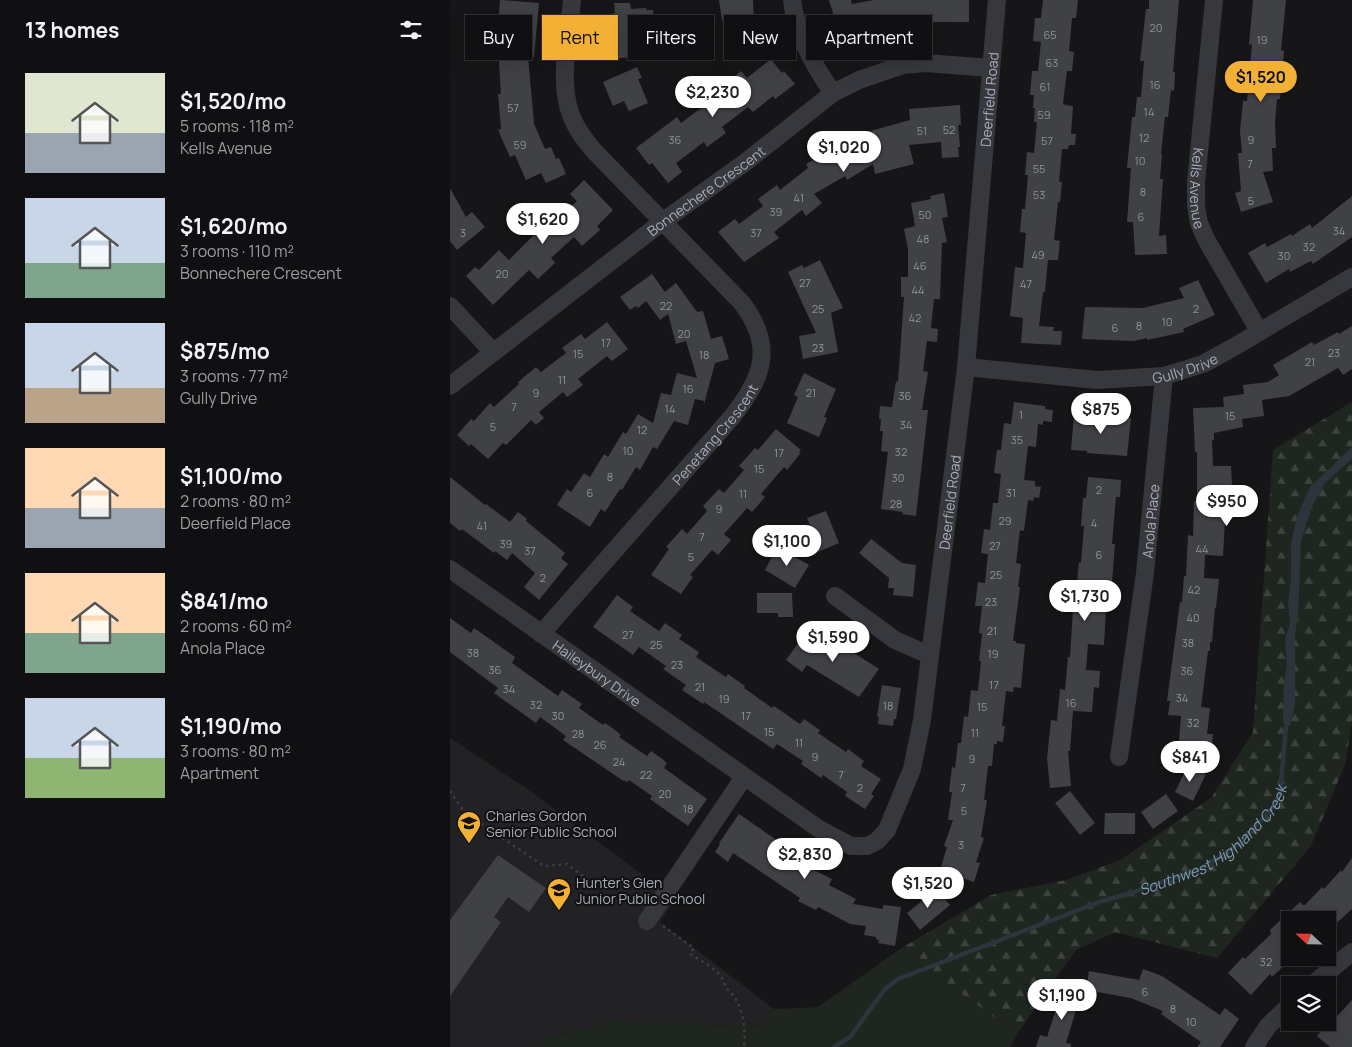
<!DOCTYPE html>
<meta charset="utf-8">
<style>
body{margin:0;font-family:Manrope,sans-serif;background:#1e1e20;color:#f1f3f6;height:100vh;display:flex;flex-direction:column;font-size:19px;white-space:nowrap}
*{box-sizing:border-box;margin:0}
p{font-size:16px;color:#9c9d9f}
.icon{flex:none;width:28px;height:28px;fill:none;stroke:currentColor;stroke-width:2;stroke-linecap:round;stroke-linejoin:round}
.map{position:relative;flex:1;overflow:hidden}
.details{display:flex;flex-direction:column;background:#101012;width:450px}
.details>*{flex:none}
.hud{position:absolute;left:15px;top:15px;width:475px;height:45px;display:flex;gap:10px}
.needle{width:32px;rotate:292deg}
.tools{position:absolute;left:831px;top:911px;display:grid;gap:10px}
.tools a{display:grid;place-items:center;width:55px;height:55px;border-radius:0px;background:#101012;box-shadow:0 5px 20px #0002,0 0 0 1px #303032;font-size:25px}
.price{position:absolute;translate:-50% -42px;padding:0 11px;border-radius:18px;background:#fff;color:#222;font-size:16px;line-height:32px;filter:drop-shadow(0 1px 2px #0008)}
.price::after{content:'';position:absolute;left:50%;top:30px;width:15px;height:11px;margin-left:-8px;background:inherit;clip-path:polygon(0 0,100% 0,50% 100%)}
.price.selected{background:#f2b134;color:#111}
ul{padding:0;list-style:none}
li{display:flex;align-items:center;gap:15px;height:125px;padding:0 25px}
li span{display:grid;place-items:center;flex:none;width:140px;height:100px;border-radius:0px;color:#555}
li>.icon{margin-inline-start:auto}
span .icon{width:60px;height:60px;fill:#fffc;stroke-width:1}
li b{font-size:21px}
h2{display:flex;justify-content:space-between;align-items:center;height:60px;padding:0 25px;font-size:21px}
.pill{padding:0 18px;border-radius:0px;background:#101012;box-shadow:0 5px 20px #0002,0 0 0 1px #303032;font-size:18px;line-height:45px}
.pill.selected{background:#f2b134;color:#111}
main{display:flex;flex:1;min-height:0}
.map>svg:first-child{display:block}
</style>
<main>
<section class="details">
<h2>13 homes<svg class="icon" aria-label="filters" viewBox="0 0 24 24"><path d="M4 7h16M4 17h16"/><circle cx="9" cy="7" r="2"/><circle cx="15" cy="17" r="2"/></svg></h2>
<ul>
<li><span style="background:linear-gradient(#dfe7d0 60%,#9aa5b1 0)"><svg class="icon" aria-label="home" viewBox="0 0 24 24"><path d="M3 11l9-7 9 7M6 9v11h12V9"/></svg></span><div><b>$1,520/mo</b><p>5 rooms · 118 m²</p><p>Kells Avenue</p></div></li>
<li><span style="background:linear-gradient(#c9d6e8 65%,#7fa58c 0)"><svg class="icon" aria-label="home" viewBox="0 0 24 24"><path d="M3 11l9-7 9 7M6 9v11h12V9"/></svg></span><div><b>$1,620/mo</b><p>3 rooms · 110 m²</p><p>Bonnechere Crescent</p></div></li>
<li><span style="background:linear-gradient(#c9d6e8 65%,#b9a48a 0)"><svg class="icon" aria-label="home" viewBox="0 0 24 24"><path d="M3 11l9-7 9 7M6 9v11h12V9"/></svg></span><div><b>$875/mo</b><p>3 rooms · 77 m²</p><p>Gully Drive</p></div></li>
<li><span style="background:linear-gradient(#ffd9b3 60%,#9aa5b1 0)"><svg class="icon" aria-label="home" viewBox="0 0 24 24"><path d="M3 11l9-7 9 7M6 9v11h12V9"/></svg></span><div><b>$1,100/mo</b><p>2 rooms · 80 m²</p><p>Deerfield Place</p></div></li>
<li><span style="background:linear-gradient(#ffd9b3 60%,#7fa58c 0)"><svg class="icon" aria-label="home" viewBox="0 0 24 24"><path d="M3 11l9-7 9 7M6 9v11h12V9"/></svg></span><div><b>$841/mo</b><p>2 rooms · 60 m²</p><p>Anola Place</p></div></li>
<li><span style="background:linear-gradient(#c9d6e8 60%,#8fb573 0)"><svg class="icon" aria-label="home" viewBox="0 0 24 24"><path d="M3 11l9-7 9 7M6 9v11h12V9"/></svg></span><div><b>$1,190/mo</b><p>3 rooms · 80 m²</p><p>Apartment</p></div></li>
</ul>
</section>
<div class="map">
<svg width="902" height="1047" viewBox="0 0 902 1047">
<defs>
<pattern id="forest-firs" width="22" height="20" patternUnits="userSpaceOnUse" patternTransform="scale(1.25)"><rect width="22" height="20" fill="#1e261f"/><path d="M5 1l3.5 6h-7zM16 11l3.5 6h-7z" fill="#3c433d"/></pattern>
</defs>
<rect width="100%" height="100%" fill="#161618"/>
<path fill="#222225" d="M0,738L76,788L225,899L210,922L324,1009L312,1026L160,1021L96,1038L90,1047H0Z"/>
<path fill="#1e261f" d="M450,949L567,1034L561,1047H90L96,1038L160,1021L312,1026L324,1009L368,1007Z"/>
<path fill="url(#forest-firs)" d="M902,402V719L896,762L861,846L767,958L665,932L626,950L567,1034L450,949L541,895L616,880L670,860L761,798L803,732L823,450Z"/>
<path fill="#2c353c" d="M902,447V459L875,483L863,504L851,541L848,615L845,636V705L840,726L836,727L833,722V711L834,680L837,667L835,640L840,623L838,602L841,579V544L847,516L860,487Z"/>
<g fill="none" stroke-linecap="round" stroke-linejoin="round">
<path stroke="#2c353c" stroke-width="4.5" id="s1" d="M384,1047L400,1037L435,989L448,979L652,901L681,893L752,868L784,848L822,809L830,793L836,727"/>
</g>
<path fill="#404145" d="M50,0L89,3L84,57L78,56L84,124L95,149L101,147L106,159L109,158L116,174L96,183L91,173L76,180L65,155L60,157L48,130L51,129L48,94H51L49,64L53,25H48Z
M269,0H303L304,21L312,20L317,43L281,49L275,21H272Z
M379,0H401L402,4L424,0H519V22H473V20L441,26L443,33L411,39L412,42L395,46L388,19L385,20Z
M593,0H628L626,18H622L619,51L624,52L622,71H617L613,103L615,105L623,106L621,134H626L625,145H619L618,149H612L609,182H612L610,202H608L604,240L610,241L608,260H598L595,292H593L589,326L604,327L603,331H612L611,345L571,343L573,318L560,316L565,267L573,268L576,233L570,232L572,209H575L578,175H575L577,152L584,153L587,122H584L585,108H583L584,95H580L582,71H588L591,42L583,41L585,18H591Z
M699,0H729L723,72H725L724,91L721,90L718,117H715L711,154H712L710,179H713L709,236L716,235L717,254L685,255L683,222H677L681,168H677L682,117H685L687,97H691L694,61H690L696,9H699Z
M803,0H836L831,50L834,51L830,99H827L825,123L826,148H822L823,171L813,172L823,202L791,212L785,193L791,191L788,153H792L790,131L793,101H797L800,67L802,45L799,44Z
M164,3H180L181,9L196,8V10H203L204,26L190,29L192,53H181L183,57L160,59L158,35L164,34L163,13H165Z
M321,59L332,73L334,71L345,84L325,99L323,96L303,112L298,107L272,127L276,133L257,147L254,142L226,163L232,172L218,183L202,163L199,165L186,148L227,117L231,123L259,102L255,97L271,85L272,87L291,71L297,78Z
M187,67L192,78L188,79L198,103L179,111L174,101L163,106L153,82Z
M510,105L511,125H508L510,147H508L509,157L492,158L491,142L459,145L464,164L425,174L423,164L397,180L395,176L364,194L372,203L356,216L352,210L324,232L329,238L294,262L268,232L285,219L289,224L313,206L308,199L327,185L330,190L358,168L356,164L380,151L379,149L399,137L460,120L459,109Z
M134,180L163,210L147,226L150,230L132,246L124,237L101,258L105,263L88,279L79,270L43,305L16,276L25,267L29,270L49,250L59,260L84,235L79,229L94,215L103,224L127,201L120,194Z
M0,188L16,217L22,212L35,227L7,250L0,241Z
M494,193L498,217L492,218L497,242L492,243L490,299H484L481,328L488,329L487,342L477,341L473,371L478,372L472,410H478L466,516L452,514L453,512L431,509L438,452L431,451L433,431H430L431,419H429L430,406L442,407L446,381L448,382L454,297H451V277H458V249L454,229L465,226L461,203L481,199L480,196Z
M902,196V237L863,264L861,261L840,272L839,269L816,283L798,253L815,243L817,247L841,234L842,236L860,224L862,228Z
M370,260L393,308L381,313L388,352L353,359L349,336L366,333L338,272L352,265L354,268Z
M202,274L215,292L226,283L247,312L253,311L261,339L272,336L279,359L265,363L254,404V401L245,399L238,425L224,421L207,449L203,447L190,470L186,467L172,490L170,489L155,512L151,509L140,527L107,505L117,489L121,492L134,473L140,477L154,454L158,457L173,432L176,434L188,414L203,423L211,393L221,395L227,373L247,378L236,341L226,344L218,314L210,320L196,301L188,308L186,306L180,310L170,297Z
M748,280L765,315L733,329L734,332L697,340V338L684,341L632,339L635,307L693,308L734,298L729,288Z
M157,322L178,349L162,361L157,356L128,379L133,385L117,397L113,392L89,412L94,418L86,425L81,420L56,445L53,443L38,459L21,444L19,446L7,435L21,419L24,421L40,403L44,407L69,384L68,382L86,367L91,372L116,353L112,348L131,334L135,339Z
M902,326V369L893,375L888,368L839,396L812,400L814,416L792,419L793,427L764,433V440H762L763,466H781L782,485H779L778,521H775L773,556L755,555L754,578L769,579L766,608H765L762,642H760V651H758L751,707L760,708L757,734H763L761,755L728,752L731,716L718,715L720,701H717L730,602H732L734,576H736L738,535L743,536L744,501H747V452H745L743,408L774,407L773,397L794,394L793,385L818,382L829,375L823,365L862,342L864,345L888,332L889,334Z
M354,373L386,389L374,417L377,418L369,437L337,423L348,397L344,395Z
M564,402L595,406V409L603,410L602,422L593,421V425L588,424L586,447L578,446L574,480L585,481V486L591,487L589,498L584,497L583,501L578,500L574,531L570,530L566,563L571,564L568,587H570L563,641H566V643L575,644L571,688L564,687L563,692L556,691L552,726H555L553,742L547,741V744H544L542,766H538L534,800H537L531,837L534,838L526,862L530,863L524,882L506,876L505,879L489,874L497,847L494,846L503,820H498L502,792H499L502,767L505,768L508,743H511L514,716L518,717L521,690L528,691L531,661H529L532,634L529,633L532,606H525L528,582L535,583L538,554L531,553L534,529L540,530L543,503H548L551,474L544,473L547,450H551L554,423L561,424Z
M624,415L661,419L662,417L681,418L677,456L637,453V451L621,450Z
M326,429L351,450L349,453L350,454L337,470L334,467L311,494L315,497L302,512L297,508L274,534L281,540L268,555L262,550L240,575L243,577L231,594L201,575L219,549L216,547L232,529L237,534L257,511L253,506L269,489L274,493L294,470L289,466L305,448L308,450Z
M0,477L35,505L36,504L60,522L68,512L77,519L76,521L115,553L111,558L118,564L89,600L74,587L85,573L62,553L57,560L45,551L44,553L12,529L10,531L0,523Z
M638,477L671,480L670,497H666L662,544H665L662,582L646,580L643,607L656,608L654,645L638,644L636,670L650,671L649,688L644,687L642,712L623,711L620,751H618L621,786L600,788L597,758L601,720L607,721L610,689L615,690L618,657H620L624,594H626L629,562L631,563L634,526H631L633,498H636Z
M376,511L389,543L368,552L362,538L365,537L357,518Z
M421,539L452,563L466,565L463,597L443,595L444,588H438L439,578L409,553Z
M327,547L359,565L345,588L315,570Z
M307,593H342L343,617H328V613H307Z
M167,595L183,607L180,611L209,631L215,623L232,635L229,639L249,652L246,657L276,677L278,674L295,686L294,688L322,708L324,706L350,724L354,719L370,730L368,733L396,752L398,749L414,761L411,766L431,779L421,794L424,796L415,809L395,796L397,792L373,775L371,778L351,764L353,761L327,744L323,749L254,702L253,704L232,690L236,685L213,669L216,666L189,647L183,655L143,627Z
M0,618L21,633L24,628L44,642L65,657L62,663L108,696L112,690L132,704L129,708L153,725L155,723L165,730L171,735L169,737L197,756L201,751L211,758L217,763L214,768L257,799L238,826L200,799L202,796L179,780L178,782L172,780L113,740L116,736L90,717L86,723L44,693L48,688L0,652Z
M355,630L383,650L387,642L429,669L409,697L357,665L352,672L336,660L349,642L347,641Z
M432,685L451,688L446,719H444L443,726L428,724L429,717L427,716Z
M738,765L756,774L743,801L725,792Z
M620,791L645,823L630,835L605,803Z
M716,794L728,811L703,829L691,812Z
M655,813H685V834H654Z
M289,814L357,861L354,865L382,879L379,885L406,899L403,904L433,909V905L451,907L445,946L428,943L429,940L426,939V937L414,935L416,926L400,924L368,907L366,910L348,901L350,898L283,853L278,862L265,852L270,844L269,843Z
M48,855L96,888L79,912L58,897L44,917L51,922L0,996V920Z
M902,858V909L878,931V920H840V960L822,977L820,974L801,995L778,973L793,957L795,959L821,934L820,930L850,902L853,905H855L872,887L874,889L891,870L892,872Z
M487,889L500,905L470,930L457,913Z
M693,969L712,976L770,1015L775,1008L789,1019L770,1047H747L751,1042L711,1014L713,1011L681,998L636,990L639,971L689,980Z
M613,988L631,994L616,1043L621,1044V1047H586L590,1035L597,1037Z
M902,1000V1047H880L867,1036L878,1022L881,1023Z"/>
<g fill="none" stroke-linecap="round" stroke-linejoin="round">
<path stroke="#3d3f44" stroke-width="2.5" stroke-dasharray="2.5 4" stroke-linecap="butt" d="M0,791L15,813L94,866L117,864L137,879
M213,926L244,948L240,954C252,962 274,971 275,987C293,1002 296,1025 294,1047"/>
<g stroke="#37383d" stroke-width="18">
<path d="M342,0C346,34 363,65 383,93"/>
<path id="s2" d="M764,0L746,182V206L749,223L757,241L809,331"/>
<path d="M0,306L43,352"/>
<path id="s3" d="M516,367L647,380L714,376L753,364L784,347L902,277"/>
<path id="s4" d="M0,386L212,222L297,161L383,93L409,80L453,65L475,63L541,68"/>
<path id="s5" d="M0,569L369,829L401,846H417L427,841L437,830L462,769L472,720L516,367L547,0"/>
<path d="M385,596L445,640L479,655"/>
<path id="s6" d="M91,634L282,417C313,377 325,347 292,303L144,151C135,140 126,129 121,115C108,81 119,36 122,0"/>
<path id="s7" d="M669,757L695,573L714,376"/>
<path d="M197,921L294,777"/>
<path d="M862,985L902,952"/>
<path d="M804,1047L818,1026L840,1005"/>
</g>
</g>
<defs>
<g id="school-pin" transform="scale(1.25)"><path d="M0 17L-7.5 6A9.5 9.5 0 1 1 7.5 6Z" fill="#f2b134" stroke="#111113"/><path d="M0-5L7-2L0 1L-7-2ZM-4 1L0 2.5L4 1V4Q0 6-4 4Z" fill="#111"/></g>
</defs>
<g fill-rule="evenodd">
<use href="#school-pin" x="19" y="823"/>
<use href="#school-pin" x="109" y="890"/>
</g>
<g text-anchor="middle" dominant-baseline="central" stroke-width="4" stroke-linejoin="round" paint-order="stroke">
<g font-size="11" fill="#8e929b">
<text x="706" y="27">20</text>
<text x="600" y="34">65</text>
<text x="812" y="39">19</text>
<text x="602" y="62">63</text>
<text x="705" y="84">16</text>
<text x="595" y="86">61</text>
<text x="63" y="107">57</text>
<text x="699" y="111">14</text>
<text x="594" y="114">59</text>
<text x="499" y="129">52</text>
<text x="472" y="130">51</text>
<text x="694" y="137">12</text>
<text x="225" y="139">36</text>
<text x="801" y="139">9</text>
<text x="597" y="140">57</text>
<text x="70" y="144">59</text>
<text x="690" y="160">10</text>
<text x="800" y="163">7</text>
<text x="589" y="168">55</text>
<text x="693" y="191">8</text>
<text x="589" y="194">53</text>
<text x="349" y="197">41</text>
<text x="801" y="200">5</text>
<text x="326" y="211">39</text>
<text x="475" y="214">50</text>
<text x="691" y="216">6</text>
<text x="889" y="230">34</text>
<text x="13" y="232">3</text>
<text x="306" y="232">37</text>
<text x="473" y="238">48</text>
<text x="859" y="246">32</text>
<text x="588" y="254">49</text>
<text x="834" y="255">30</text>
<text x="470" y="265">46</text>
<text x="52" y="273">20</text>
<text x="355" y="282">27</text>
<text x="576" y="283">47</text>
<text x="468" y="289">44</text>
<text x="216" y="305">22</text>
<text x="368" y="308">25</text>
<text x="746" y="308">2</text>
<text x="465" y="317">42</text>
<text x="717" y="321">10</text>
<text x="689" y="325">8</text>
<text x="665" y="327">6</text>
<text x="234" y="333">20</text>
<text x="156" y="342">17</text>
<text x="368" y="347">23</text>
<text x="884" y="352">23</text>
<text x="128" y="353">15</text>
<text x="254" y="354">18</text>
<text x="860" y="361">21</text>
<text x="112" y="379">11</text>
<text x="238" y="388">16</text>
<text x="86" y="392">9</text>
<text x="361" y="392">21</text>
<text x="455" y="395">36</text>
<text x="64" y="406">7</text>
<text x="220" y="408">14</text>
<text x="571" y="414">1</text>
<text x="780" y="415">15</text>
<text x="456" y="424">34</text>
<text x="43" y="426">5</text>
<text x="192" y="429">12</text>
<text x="567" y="439">35</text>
<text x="178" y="450">10</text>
<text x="451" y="451">32</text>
<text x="329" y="452">17</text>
<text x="309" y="468">15</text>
<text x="160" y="476">8</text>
<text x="448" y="477">30</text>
<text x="649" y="489">2</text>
<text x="140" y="492">6</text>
<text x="561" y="492">31</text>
<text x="293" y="493">11</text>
<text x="446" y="503">28</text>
<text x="269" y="508">9</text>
<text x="555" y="520">29</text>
<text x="644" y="522">4</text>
<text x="32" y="525">41</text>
<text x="252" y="536">7</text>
<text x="56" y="543">39</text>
<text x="545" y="545">27</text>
<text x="752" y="548">44</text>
<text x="80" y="550">37</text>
<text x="649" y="554">6</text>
<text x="241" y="556">5</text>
<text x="546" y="574">25</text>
<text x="93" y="577">2</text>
<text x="744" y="589">42</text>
<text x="541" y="601">23</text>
<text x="743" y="617">40</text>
<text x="542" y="630">21</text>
<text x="178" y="634">27</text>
<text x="738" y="642">38</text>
<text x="206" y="644">25</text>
<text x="23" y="652">38</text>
<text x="543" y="653">19</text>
<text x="227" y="664">23</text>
<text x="45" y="669">36</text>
<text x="737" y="670">36</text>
<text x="544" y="684">17</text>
<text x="250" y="686">21</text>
<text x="59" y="688">34</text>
<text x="732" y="697">34</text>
<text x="274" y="698">19</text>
<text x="621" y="702">16</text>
<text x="86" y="704">32</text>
<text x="438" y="705">18</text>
<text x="532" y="706">15</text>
<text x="108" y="715">30</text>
<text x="296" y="715">17</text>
<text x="743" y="722">32</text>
<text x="319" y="731">15</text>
<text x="525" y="732">11</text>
<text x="128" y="733">28</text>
<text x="349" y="742">11</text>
<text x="150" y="744">26</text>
<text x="365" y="756">9</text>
<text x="522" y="758">9</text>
<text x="169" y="761">24</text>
<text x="196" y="774">22</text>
<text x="391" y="774">7</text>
<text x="410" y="787">2</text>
<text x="513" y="787">7</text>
<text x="215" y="793">20</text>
<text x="238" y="808">18</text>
<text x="514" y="810">5</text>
<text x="511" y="844">3</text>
<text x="816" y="961">32</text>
<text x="695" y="991">6</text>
<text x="723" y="1008">8</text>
<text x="741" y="1021">10</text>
</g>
<g font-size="14" fill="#a8adb8" stroke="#111113">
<text stroke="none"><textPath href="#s5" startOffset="1270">Deerfield Road</textPath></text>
<text stroke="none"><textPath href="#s2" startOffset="189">Kells Avenue</textPath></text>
<text stroke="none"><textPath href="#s4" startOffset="322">Bonnechere Crescent</textPath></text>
<text stroke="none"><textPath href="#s3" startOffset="221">Gully Drive</textPath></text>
<text stroke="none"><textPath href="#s6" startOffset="265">Penetang Crescent</textPath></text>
<text stroke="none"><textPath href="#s5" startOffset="865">Deerfield Road</textPath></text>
<text stroke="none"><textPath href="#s7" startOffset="238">Anola Place</textPath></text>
<text stroke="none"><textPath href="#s5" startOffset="180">Haileybury Drive</textPath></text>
</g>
<g font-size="14" fill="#a8adb8" stroke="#111113" text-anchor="start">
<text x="36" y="815">Charles Gordon<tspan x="36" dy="16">Senior Public School</tspan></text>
<text x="126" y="882">Hunter's Glen<tspan x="126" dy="16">Junior Public School</tspan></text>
</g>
<g font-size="15" font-style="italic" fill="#7f9bb3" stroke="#111113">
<text stroke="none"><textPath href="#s1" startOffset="444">Southwest Highland Creek</textPath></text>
</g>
</g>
</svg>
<div class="tools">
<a><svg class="needle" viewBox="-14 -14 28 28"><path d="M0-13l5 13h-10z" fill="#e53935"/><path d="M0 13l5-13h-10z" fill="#9c9d9f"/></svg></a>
<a><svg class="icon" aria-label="layers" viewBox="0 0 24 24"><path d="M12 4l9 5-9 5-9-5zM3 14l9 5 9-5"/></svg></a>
</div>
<b class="price selected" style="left:811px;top:103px">$1,520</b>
<b class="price" style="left:263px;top:118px">$2,230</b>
<b class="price" style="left:394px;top:173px">$1,020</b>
<b class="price" style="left:93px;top:245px">$1,620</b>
<b class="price" style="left:651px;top:435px">$875</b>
<b class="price" style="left:777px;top:527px">$950</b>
<b class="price" style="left:337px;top:567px">$1,100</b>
<b class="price" style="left:635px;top:622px">$1,730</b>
<b class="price" style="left:383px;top:663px">$1,590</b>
<b class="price" style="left:740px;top:783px">$841</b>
<b class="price" style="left:355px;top:880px">$2,830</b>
<b class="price" style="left:478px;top:909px">$1,520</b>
<b class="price" style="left:612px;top:1021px">$1,190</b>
<div class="hud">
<a class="pill">Buy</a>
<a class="pill selected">Rent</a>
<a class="pill">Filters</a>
<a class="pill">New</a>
<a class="pill">Apartment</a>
</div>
</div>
</main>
